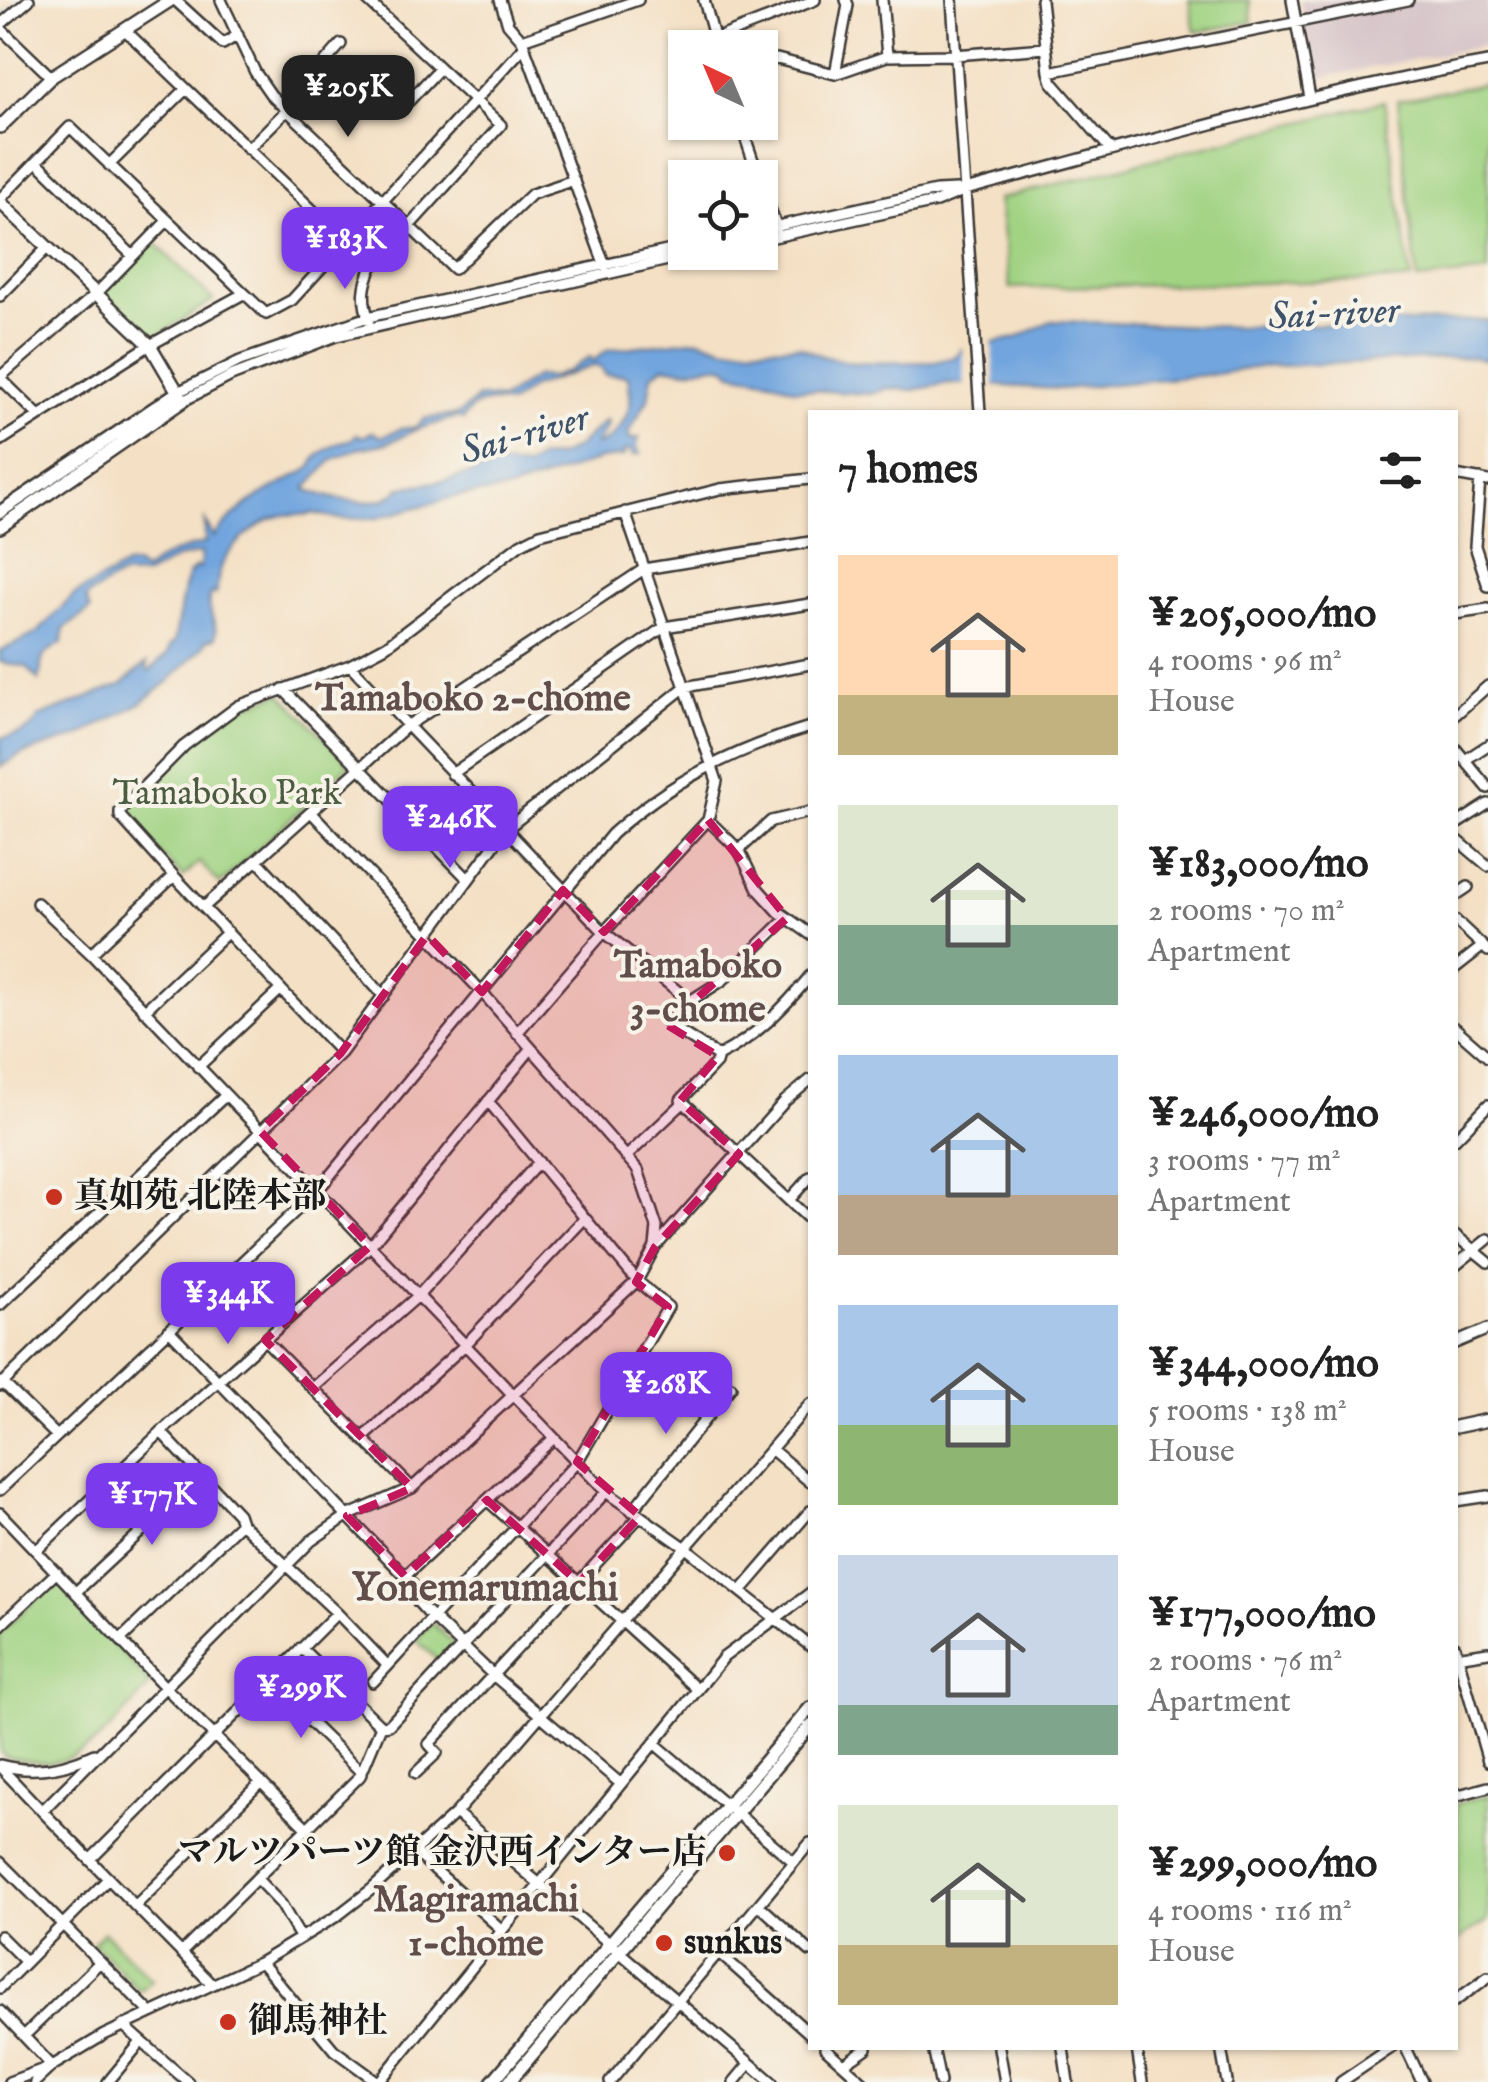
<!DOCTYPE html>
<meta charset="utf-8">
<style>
body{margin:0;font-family:"IM FELL English","Noto Serif JP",serif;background:#f6f6f6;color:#222;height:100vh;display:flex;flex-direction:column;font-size:38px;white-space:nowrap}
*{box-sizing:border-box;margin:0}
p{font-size:32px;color:#767676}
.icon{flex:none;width:55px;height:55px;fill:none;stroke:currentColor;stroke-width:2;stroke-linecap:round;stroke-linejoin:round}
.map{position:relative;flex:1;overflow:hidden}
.side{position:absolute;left:808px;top:410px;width:650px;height:1640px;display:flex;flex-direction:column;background:#fff;border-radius:0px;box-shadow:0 2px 8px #0004}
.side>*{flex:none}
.needle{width:65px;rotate:316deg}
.tools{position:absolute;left:668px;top:30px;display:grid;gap:20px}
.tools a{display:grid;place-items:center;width:110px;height:110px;border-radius:0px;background:#fff;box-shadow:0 2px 8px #0004;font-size:50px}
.price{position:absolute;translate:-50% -85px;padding:0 22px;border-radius:20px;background:#7c3aed;color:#fff;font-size:32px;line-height:65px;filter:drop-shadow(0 2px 5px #0008)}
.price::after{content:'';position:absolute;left:50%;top:60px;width:30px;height:22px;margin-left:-15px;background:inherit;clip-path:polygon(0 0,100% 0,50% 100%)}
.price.selected{background:#222;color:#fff}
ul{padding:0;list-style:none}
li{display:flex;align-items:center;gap:30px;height:250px;padding:0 30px}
li span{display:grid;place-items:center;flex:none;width:280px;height:200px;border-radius:0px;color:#555}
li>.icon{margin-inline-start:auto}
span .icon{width:120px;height:120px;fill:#fffc;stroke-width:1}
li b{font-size:42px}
h2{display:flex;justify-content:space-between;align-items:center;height:120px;padding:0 30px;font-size:42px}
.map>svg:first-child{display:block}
</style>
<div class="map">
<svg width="1488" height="2082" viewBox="0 0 1488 2082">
<rect width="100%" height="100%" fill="#f7f3e8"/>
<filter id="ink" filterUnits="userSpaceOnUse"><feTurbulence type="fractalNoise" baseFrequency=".01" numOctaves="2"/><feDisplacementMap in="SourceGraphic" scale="20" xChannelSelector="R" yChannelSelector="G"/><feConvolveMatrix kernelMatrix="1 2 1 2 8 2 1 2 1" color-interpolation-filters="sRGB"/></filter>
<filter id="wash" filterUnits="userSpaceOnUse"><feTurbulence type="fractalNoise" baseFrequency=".0048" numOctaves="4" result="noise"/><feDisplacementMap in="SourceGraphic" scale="40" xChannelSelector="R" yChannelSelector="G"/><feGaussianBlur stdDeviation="2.25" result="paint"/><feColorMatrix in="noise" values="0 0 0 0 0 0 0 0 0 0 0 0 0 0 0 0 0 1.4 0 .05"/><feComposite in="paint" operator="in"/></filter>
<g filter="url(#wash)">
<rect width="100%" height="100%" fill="#f4e0c5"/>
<path fill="#d2bec5" d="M1300,0H1488V45L1319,78L1313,70Z"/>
<path fill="#a1d383" stroke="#5e7850" stroke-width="2.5" d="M1189,0H1249L1252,22L1195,32Z
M1488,83V272L1417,280L1398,100Z
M1384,101L1411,280L1010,288L998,199Z
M153,241L213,300L153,339L102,293Z
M281,693L347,761V767L220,884L199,862L183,877L125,816V809L186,747L238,709Z
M53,1583L60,1584L151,1684C125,1711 94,1757 53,1762C38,1764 19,1759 5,1757L0,1752V1633Z
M432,1623L458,1647L442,1664L416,1640Z
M1488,1795V1920L1455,1942V1804Z
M104,1932L152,1980L140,1991L93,1943Z"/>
<path fill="#72a5de" stroke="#47607d" stroke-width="2.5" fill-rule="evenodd" d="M1488,320V360L1470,357L1259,367L1215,374L1061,389L949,383L913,390L888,388L871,394L795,389L771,380L732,373L726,367L715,365L686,370L664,366L652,375L648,399L628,433L630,439L639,438L636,447L640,454L633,455L629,449L623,452L624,456L601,459L509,490L458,496L377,518L339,519L314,513C305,517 295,513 284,515C261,519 226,548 220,571C217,578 218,587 216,594L211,593C205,614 219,622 215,638L205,641V645L168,682L141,703L79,736L20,755L0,767V738C15,735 33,733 38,717L121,685L144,665L147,663L146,670L149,671L167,655L170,645L174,643L184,588L189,574L196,567L200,568L201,553L178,558L146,575L120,576L89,595L86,599L90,610L64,629L62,643C36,658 44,656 39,681L27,667L0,662V651L37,633L74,595L126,566L135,565L145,571C164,554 180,550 205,543V521L214,537C239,503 275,488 307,470C315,465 311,464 317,457C324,450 341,440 351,440L357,434L363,437L372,432L382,437L400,429L416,427L424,419L459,414L479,397L502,399L537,376L552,377L568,371L590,357L593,361L607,350L699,339L726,348L799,346L822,356L853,363L935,362L955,357L962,349L1016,338L1051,321L1236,327ZM592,366L600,367L606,375H626L629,379C628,387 632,395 630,403C628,420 611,443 595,445L608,425L606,420L576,448L560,456L540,458L526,467L501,465L448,480L399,488C384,512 328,499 306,489L333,459L357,449L388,443L415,430L457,417L463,420C472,401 491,400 510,404L532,387Z"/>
<path fill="#f4e0c5" d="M992,340L995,390L965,388L962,344Z"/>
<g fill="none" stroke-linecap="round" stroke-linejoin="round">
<path stroke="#72a5de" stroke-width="2.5" d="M0,19L21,1"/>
</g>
</g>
<g filter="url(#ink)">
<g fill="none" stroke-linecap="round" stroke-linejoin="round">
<g stroke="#3c3935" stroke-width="14">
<path id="minor" d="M175,0L223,44L238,35
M221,0L255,72L271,95L454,269L532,194L574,180
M367,0L501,125L372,267
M500,0L508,24L522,40L605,266
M704,0L717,48
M882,0L887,56
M952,0L980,412
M1041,0L1049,72
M1292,0L1310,98
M0,25L29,0
M0,28L51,77
M126,31L372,267C363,286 362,300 369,320
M715,39L815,0
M522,40L638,0
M760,65L777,59L835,74L887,56L954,55L1046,48
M835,74L848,5L846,0
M409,101L440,68
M285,108L341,44
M740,122L759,178
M248,149L287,110
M1111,150L1052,82L1049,72L1408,0
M37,162L133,256
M109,165L186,89
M760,180L777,228
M0,199L70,127L266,314L292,300L524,47
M760,230L936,191L957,190
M760,240L936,202L965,190C1139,144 1311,93 1488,62
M0,296L47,248
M0,377L95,295L167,221
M0,378L39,416
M178,392L240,361L368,317L685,247
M183,401L231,376L336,336L703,252
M0,441L150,345L243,294
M1455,475L1488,481
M810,479L720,489L540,534L520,544L386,646L350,665L238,706L184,746L120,811V816L174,876L91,954L606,1492L686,1548L810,1646
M1480,479L1475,546L1488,586
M1455,614L1488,609
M350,665L604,932L690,1001
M283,689L468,879
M1455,715L1488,686
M1455,748L1488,788
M1465,760L1488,745
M452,774L664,627L810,604
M708,820L739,850L758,889L779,912L810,934
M1455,825L1488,804
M1455,838L1488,866
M739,850L771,821L810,812
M257,860L384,996
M174,876L341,1053
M1455,896L1468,887
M37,903L91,954
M204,907L407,726L644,569L810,542
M1455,920L1488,951
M1455,968L1483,946
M810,976C783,1009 756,1037 718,1056L716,1063L681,1100L810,1220
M144,1011L228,932
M1455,1028L1488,1057
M517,1033L604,932L708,820L717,781L625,512
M718,1056L668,1024L690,1001L723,980L787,918
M198,1067L281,989
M1455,1139L1488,1105
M626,1157L682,1104
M789,1200L810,1177
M1455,1235L1488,1262
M657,1245L785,1101L810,1080
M1455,1266L1488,1239
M0,1305L225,1096
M169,1330L405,1576L417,1590L418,1602L427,1612L493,1675L621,1784
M265,1340L412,1488
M1455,1343L1488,1329
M2,1382L57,1436
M0,1386L341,1053L505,830L685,687L810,664
M313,1388L418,1296L539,1162
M362,1439L466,1344L585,1218
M771,1449L810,1482
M0,1490L318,1190L612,834C670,781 736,749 810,727
M487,1500L697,1689
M1455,1501L1488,1496
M632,1511L731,1387
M0,1513L164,1686L308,1829
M37,1550L161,1432L370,1246L531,1049
M405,1576L554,1438
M77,1591L201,1476
M741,1591L810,1511
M337,1613L388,1666
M0,1626L57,1572
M121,1639L241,1523
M1455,1647L1488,1761
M301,1648L381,1726
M1456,1657L1488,1652
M268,1681L362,1773
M373,1682L577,1462L668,1307L637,1281L488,1101
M654,1743L794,1862
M0,1765C33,1774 63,1769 94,1754
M0,1767L42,1811
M416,1773L437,1753L429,1744L640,1516
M1455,1796L1488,1787
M456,1813L772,2082
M414,1851L502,1930
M90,1860L337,1613L241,1523L238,1514L161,1432
M0,1862L151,2013
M257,1879L281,1904L300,1937
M759,1905L810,1951
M135,1906L261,1782
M0,1936L26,1962
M181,1953L360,1776L381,1726L389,1725L606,1492
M719,1953L810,2034
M261,1962L334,2050L378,2082
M212,1984L42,1811L311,1541L347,1516L412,1488L637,1281L655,1247L657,1227L638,1170L482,992L311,812
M0,1988L108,1879
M1455,2001L1488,1977
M0,2011L52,2066L9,2082
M123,2025L188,2082
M24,2036L100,1962
M825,2048L863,2082
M933,2048L940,2082
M999,2048L1005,2082
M1063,2048L1068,2082
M1137,2048L1142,2082
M1221,2048L1227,2082
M1406,2048L1422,2082
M844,2064L867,2048
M35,2082L52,2066L104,2035L261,1962L337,1916L372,1889L456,1813L810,1404
M108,2082L141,2042
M379,2082L724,1657L810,1593
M610,2082L810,1843
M734,2082L749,2064
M1341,2082L1391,2048"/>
</g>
<g stroke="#3c3935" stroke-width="16">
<path id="major" d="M0,127L51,77L171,0
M0,202L150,345L183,401L0,527
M0,512L178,392
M1455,1427L1488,1420
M492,2082L810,1708
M509,2082L810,1726"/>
</g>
<use href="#minor" stroke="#fff" stroke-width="9"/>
<use href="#major" stroke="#fff" stroke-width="11"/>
</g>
</g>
<path fill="#c2185b" fill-opacity="0.2" stroke="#c2185b" stroke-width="8" stroke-dasharray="20 12" stroke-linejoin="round" d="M708,820L787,918L667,1025L718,1056L680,1101L739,1154L655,1247L636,1282L668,1307L577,1462L640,1516L579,1583L487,1500L405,1576L347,1516L412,1488L265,1340L370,1246L260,1131L341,1053L427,935L482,992L563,890L604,932Z"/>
<g fill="#c8321e" stroke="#f7f3e8" stroke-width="4">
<circle cx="54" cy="1197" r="10"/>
<circle cx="727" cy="1853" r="10"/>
<circle cx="664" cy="1943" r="10"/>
<circle cx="228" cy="2022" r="10"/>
</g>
<g text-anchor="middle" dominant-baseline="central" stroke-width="8" stroke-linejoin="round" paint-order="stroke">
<g font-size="35" fill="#4b5c40" stroke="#f7f3e8">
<text x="227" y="794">Tamaboko Park</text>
</g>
<g font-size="35" font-weight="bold" fill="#1c1c1c" stroke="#f7f3e8" text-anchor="start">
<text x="74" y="1197">真如苑 北陸本部</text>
<text x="707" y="1853" text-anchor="end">マルツパーツ館 金沢西インター店</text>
<text x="684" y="1943">sunkus</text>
<text x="248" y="2022">御馬神社</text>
</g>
<g font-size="38" font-style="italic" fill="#3e536a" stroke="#f7f3e8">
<text transform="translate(1334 315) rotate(-3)">Sai-river</text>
<text transform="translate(525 436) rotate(-16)">Sai-river</text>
</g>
<g font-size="38" font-weight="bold" fill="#614e4b" stroke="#f7f3e8">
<text x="473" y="700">Tamaboko 2-chome</text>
<text x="698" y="967">Tamaboko<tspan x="698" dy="44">3-chome</tspan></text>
<text x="476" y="1901">Magiramachi<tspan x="476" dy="44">1-chome</tspan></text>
</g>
<g font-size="40" font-weight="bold" fill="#614e4b" stroke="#f7f3e8">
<text x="485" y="1589">Yonemarumachi</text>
</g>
</g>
</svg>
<div class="tools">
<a><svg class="needle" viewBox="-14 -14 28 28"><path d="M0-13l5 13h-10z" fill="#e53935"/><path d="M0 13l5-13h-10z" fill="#767676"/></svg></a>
<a><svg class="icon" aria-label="locate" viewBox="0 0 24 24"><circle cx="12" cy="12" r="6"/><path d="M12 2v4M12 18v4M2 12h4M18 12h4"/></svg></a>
</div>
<b class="price selected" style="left:348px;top:140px">¥205K</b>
<b class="price" style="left:345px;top:292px">¥183K</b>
<b class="price" style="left:450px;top:871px">¥246K</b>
<b class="price" style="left:228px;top:1347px">¥344K</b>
<b class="price" style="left:666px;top:1437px">¥268K</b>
<b class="price" style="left:152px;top:1548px">¥177K</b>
<b class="price" style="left:301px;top:1741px">¥299K</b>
<section class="side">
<h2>7 homes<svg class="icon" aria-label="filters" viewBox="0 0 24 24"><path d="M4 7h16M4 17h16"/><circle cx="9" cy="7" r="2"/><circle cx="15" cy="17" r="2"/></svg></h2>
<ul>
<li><span style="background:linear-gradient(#ffd9b3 70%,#c2b280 0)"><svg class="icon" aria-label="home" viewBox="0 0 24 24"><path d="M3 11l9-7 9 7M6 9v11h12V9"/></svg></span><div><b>¥205,000/mo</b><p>4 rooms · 96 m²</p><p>House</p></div></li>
<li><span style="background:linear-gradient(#dfe7d0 60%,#7fa58c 0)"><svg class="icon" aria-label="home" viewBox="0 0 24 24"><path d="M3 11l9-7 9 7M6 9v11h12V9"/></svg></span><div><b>¥183,000/mo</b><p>2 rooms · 70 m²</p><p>Apartment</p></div></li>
<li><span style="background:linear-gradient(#a9c7e8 70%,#b9a48a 0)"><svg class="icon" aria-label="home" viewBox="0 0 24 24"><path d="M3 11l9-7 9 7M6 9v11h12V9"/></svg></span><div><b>¥246,000/mo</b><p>3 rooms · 77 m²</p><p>Apartment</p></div></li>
<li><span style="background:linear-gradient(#a9c7e8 60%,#8fb573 0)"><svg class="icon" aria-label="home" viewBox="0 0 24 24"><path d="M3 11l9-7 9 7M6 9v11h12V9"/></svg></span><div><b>¥344,000/mo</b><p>5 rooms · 138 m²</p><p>House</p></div></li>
<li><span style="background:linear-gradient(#c9d6e8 75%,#7fa58c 0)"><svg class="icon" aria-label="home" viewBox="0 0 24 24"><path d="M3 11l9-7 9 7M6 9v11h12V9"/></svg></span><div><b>¥177,000/mo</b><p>2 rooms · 76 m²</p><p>Apartment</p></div></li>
<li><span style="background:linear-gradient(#dfe7d0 70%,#c2b280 0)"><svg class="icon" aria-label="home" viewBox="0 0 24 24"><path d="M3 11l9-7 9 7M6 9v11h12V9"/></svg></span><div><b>¥299,000/mo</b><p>4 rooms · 116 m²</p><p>House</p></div></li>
</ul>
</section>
</div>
